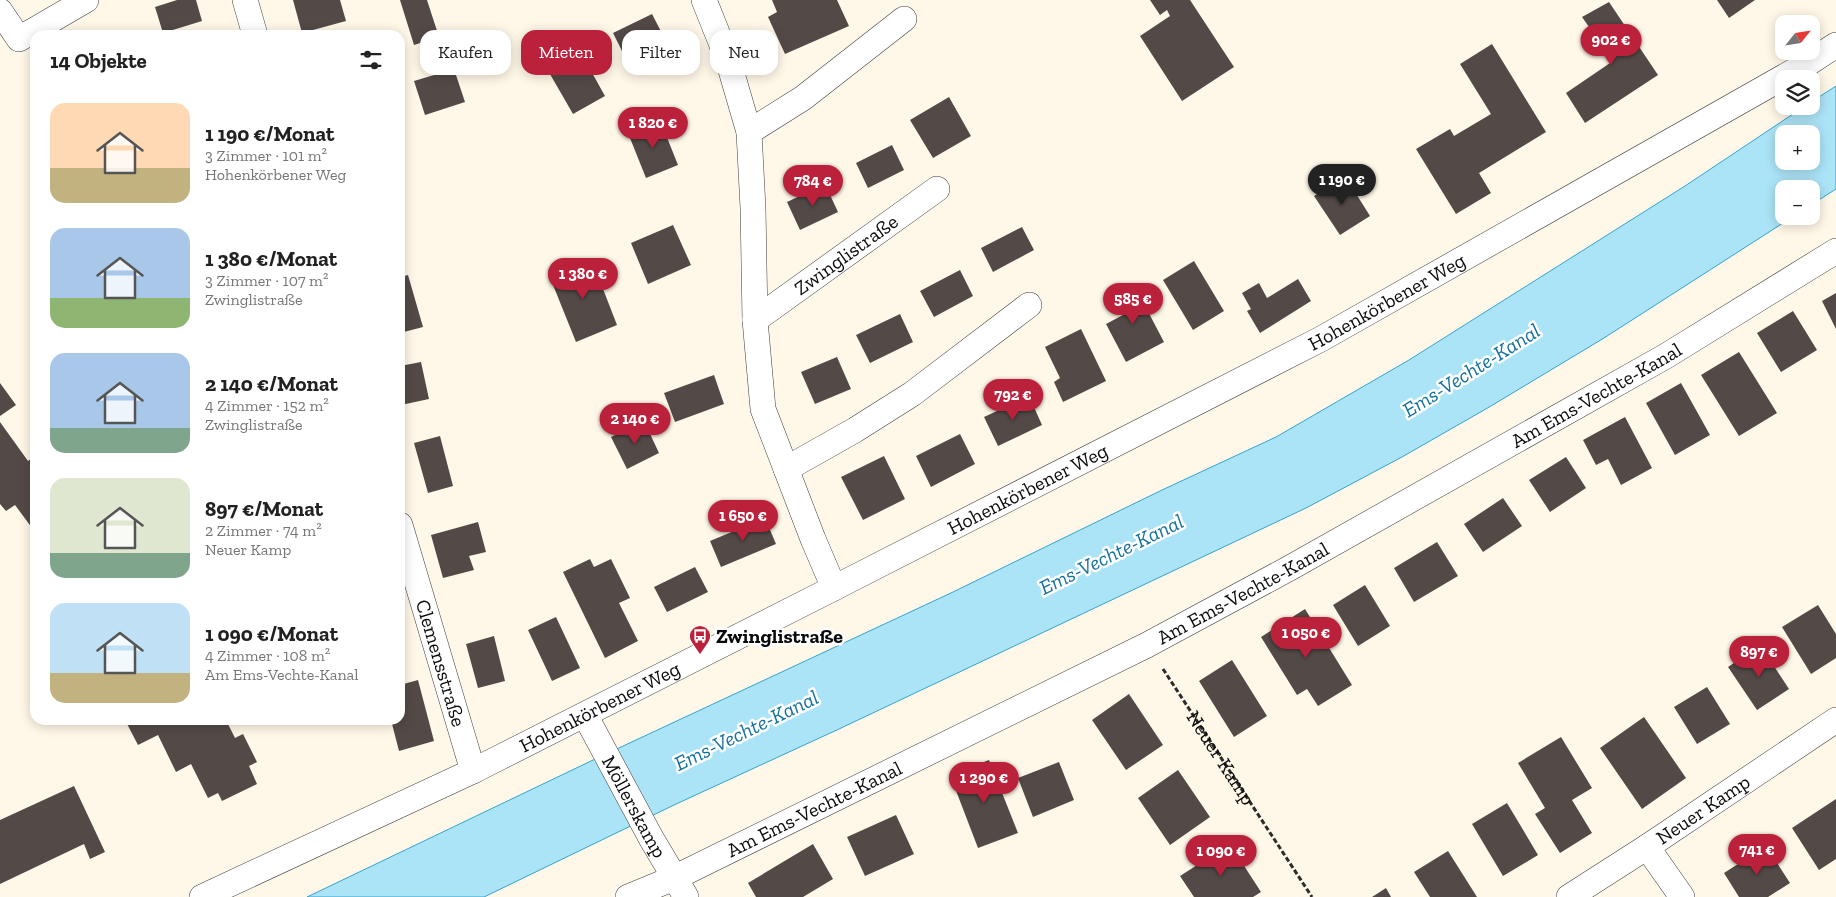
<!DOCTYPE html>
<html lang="de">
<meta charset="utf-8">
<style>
body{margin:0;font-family:"Zilla Slab",serif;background:#f2f2f2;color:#222;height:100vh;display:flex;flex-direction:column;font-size:19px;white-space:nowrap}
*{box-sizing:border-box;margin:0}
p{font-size:16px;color:#767676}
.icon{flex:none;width:28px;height:28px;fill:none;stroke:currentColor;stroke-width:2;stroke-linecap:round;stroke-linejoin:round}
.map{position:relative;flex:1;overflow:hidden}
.side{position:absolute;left:30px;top:30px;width:375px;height:695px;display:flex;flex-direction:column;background:#fff;border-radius:15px;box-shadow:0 2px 12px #0003}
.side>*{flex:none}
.top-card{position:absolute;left:420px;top:30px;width:475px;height:45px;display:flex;gap:10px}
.needle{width:32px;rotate:60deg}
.fabs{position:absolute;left:1775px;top:15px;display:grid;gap:10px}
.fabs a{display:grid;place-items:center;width:45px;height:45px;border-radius:10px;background:#fff;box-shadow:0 2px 12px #0003;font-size:25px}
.price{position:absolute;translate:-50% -42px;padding:0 11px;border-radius:18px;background:#bc213b;color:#fff;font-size:16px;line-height:32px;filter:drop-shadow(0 1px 2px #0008)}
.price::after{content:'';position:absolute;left:50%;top:30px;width:15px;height:11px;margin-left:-8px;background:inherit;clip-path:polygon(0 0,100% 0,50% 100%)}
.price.active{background:#222;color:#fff}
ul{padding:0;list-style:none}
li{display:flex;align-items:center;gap:15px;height:125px;padding:0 20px}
li span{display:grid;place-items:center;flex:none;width:140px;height:100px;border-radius:15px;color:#555}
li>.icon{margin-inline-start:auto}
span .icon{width:60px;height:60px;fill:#fffc;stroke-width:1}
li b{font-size:21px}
h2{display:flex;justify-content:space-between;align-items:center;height:60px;padding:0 20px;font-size:21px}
.pill{padding:0 18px;border-radius:15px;background:#fff;box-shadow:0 2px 12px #0003;font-size:18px;line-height:45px}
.pill.active{background:#bc213b;color:#fff}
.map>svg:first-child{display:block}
</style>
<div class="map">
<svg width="1836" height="897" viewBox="0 0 1836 897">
<rect width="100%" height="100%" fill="#fff8e8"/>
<path fill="#ace4f7" stroke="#32a3cf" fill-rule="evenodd" d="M1836,86V189L1811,205V189H1784V216H1794L1604,338L1491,406L1402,457L1306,508L839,729L674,805L484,897H307L591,761L953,592L1162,490L1276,437L1409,360L1685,186L1805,106H1811V102ZM1784,134H1811V161H1784Z"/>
<path fill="#534a47" d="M177,0H196L202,21L163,33L155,7Z
M293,0H340L346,21L302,33Z
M400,0H427L439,37L414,45Z
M772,0H837L849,26L785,54L768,17L777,12Z
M1150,0H1190L1234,67L1182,101L1140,36L1170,16L1167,10L1160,15Z
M1717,0H1755L1729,18Z
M1609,2L1658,75L1585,123L1566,93L1613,61L1582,17Z
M652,14L667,43L628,63L613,33Z
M572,37L605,96L573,114L539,55Z
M1492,44L1546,132L1479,173L1491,193L1456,214L1416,149L1450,129L1454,136L1491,114L1460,64Z
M454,69L465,102L425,115L414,81Z
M949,97L971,136L933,158L910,120Z
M660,120L678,165L646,178L628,133Z
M892,145L904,170L868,188L856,163Z
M1345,176L1370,216L1340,235L1314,196Z
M825,184L838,212L800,230L787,202Z
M673,225L691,265L648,284L631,243Z
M1022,227L1034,250L993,272L981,248Z
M591,258L617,325L576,342L549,275Z
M1194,261L1224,311L1193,330L1163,280Z
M960,270L973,296L934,317L920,291Z
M408,275L423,327L400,333V277Z
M1298,279L1311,301L1260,333L1247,311L1251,309L1242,293L1259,283L1267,298Z
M1133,283L1164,342L1126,362L1106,324L1123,315L1112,294Z
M1836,293V329L1822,301Z
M1793,311L1817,350L1781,372L1757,333Z
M900,314L913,342L870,363L856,335Z
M1081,329L1106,381L1063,402L1054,382L1060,378L1045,347Z
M1739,352L1777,413L1739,436L1701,375Z
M837,357L851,389L815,404L801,372Z
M421,362L429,399L401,405L400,366Z
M714,375L724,404L675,422L664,393Z
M0,383L16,405L0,416Z
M1681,383L1710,435L1675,455L1646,403Z
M1029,396L1042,425L998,446L984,417Z
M1625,417L1652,468L1621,485L1608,459L1596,465L1583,440Z
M644,421L659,453L627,469L611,437Z
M0,422L28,461L35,456V532L15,505L6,511L0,504Z
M960,434L975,464L931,487L916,456Z
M440,436L453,486L428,493L414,443Z
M884,456L905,499L863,520L841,477Z
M1566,457L1586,488L1550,512L1529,480Z
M1503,498L1522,526L1483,552L1464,524Z
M765,518L776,544L721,567L710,541Z
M478,522L486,552L469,556L474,570L443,578L431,535Z
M1437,542L1458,576L1414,602L1394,568Z
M590,559L594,567L611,559L630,598L619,603L638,641L605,658L563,572Z
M695,567L708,592L667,612L654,587Z
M1365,585L1390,626L1358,646L1333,605Z
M1818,605L1836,634V658L1811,674L1782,627Z
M1305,609L1352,685L1318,706L1307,689L1297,695L1261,637Z
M556,617L580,668L552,681L528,630Z
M494,636L505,681L478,688L466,644Z
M1760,645L1789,689L1757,710L1728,667Z
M1232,660L1267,716L1234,737L1199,681Z
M418,680L434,741L399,751L391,720H400V685Z
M1707,687L1730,724L1697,744L1674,707Z
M1129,694L1163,745L1126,770L1092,720Z
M1644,717L1686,778L1642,809L1600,748Z
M125,720H226L235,738L243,734L257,762L249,766L257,784L222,801L218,793L208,798L191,764L176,772L158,735L138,745Z
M1561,737L1592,788L1572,800L1592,833L1560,853L1535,814L1545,808L1518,763Z
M989,760L1018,833L978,848L950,775Z
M1059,762L1074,800L1033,817L1018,778Z
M1178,770L1210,817L1170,845L1138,798Z
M74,786L105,852L90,859L84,844L0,884V820Z
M1836,799V859L1819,870L1792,828Z
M1507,803L1538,855L1503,876L1472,824Z
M896,815L914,854L865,876L847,837Z
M813,844L833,879L803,897H756L748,883Z
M1230,844L1261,892L1253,897H1194L1180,876Z
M1766,846L1790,883L1768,897H1739L1724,873Z
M1448,851L1477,897H1430L1414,872Z
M1386,888L1391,897H1372Z"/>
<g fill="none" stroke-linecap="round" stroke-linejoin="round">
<g stroke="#3d3d3d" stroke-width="26">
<g id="minor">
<path d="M245,0L255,35"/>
<path d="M704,0L728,60L749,132L753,208L755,320L763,409L813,539L834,588"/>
<path d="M0,11L19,39L86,0"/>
<path d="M749,132L803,98L904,19"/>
<path id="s2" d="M755,320L937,189"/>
<path d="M786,469L855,430L912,394L1029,305"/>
<path id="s3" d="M400,525L473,771"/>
<path id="s4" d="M585,715L651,838L686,897"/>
<path d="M1647,847L1682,897"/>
<path id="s5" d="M202,897L473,771L834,588L1321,339L1810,62L1836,45"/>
<path id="s6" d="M628,897L674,878L1147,645L1288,569L1666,356L1836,251"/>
<path id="s7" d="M1569,897L1647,847L1836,720"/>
</g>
</g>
<path stroke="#2c2c2c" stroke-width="3" stroke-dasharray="5 2.5" stroke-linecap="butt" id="s1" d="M1163,669L1312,897"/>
<use href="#minor" stroke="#fff" stroke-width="25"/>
</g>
<defs>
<g id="bus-pin" transform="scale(1.125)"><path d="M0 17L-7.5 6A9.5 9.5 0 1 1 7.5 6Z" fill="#bc213b" stroke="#fff"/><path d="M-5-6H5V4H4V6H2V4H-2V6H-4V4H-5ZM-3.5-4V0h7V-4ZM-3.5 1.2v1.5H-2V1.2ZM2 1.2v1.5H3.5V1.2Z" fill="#fff"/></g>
</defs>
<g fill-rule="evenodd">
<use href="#bus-pin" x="700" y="636"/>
</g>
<g text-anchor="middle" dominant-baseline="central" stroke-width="5" stroke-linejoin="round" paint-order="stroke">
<g font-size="20" fill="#0a0a0a" stroke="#fff">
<text stroke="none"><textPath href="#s2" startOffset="112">Zwinglistraße</textPath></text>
<text stroke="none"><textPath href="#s5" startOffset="1326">Hohenkörbener Weg</textPath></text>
<text stroke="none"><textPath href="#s6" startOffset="1091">Am Ems-Vechte-Kanal</textPath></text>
<text stroke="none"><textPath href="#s5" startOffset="921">Hohenkörbener Weg</textPath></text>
<text stroke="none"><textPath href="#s6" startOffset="686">Am Ems-Vechte-Kanal</textPath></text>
<text stroke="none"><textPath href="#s3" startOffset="144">Clemensstraße</textPath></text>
<text stroke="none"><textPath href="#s5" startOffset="441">Hohenkörbener Weg</textPath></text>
<text stroke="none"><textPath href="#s1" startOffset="106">Neuer Kamp</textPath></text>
<text stroke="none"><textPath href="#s4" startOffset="104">Möllerskamp</textPath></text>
<text stroke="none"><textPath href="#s6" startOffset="206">Am Ems-Vechte-Kanal</textPath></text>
<text stroke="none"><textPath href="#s7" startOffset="160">Neuer Kamp</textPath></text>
</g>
<g font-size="20" font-weight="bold" fill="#0a0a0a" stroke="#fff" text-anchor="start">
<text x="716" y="636">Zwinglistraße</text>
</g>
<g font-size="21" font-style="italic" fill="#13719d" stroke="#fff">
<text transform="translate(1471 370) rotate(-32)">Ems-Vechte-Kanal</text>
<text transform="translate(1111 554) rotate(-26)">Ems-Vechte-Kanal</text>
<text transform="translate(746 730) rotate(-26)">Ems-Vechte-Kanal</text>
</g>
</g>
</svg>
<div class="fabs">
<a><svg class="needle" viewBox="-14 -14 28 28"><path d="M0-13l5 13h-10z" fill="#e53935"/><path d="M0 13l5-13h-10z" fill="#767676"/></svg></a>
<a><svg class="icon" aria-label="layers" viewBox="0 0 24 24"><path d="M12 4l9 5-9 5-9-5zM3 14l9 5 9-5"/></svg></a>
<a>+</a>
<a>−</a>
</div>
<b class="price" style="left:1611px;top:66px">902 €</b>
<b class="price" style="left:653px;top:149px">1 820 €</b>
<b class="price active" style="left:1342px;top:206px">1 190 €</b>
<b class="price" style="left:813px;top:207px">784 €</b>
<b class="price" style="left:583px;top:300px">1 380 €</b>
<b class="price" style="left:1133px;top:325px">585 €</b>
<b class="price" style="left:1013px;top:421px">792 €</b>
<b class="price" style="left:635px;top:445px">2 140 €</b>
<b class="price" style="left:743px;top:542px">1 650 €</b>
<b class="price" style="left:1306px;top:659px">1 050 €</b>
<b class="price" style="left:1759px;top:678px">897 €</b>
<b class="price" style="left:984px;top:804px">1 290 €</b>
<b class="price" style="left:1757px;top:876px">741 €</b>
<b class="price" style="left:1221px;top:877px">1 090 €</b>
<div class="top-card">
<a class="pill">Kaufen</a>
<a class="pill active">Mieten</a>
<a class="pill">Filter</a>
<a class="pill">Neu</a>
</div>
<section class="side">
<h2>14 Objekte<svg class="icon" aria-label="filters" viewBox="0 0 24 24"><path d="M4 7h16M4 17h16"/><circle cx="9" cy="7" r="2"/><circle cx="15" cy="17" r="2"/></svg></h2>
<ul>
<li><span style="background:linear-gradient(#ffd9b3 65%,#c2b280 0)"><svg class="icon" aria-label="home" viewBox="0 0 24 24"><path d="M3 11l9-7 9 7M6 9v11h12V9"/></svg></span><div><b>1 190 €/Monat</b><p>3 Zimmer · 101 m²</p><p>Hohenkörbener Weg</p></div></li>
<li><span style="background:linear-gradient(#a9c7e8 70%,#8fb573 0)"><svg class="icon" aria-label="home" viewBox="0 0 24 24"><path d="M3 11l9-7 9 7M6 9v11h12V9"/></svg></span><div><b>1 380 €/Monat</b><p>3 Zimmer · 107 m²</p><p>Zwinglistraße</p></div></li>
<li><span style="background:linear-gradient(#a9c7e8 75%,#7fa58c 0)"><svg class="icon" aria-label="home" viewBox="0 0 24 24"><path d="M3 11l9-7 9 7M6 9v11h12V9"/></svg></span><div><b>2 140 €/Monat</b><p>4 Zimmer · 152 m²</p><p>Zwinglistraße</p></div></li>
<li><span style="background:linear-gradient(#dfe7d0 75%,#7fa58c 0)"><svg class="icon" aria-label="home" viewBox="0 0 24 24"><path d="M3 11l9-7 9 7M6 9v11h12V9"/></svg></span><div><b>897 €/Monat</b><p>2 Zimmer · 74 m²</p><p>Neuer Kamp</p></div></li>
<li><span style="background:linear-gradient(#bfe0f5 70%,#c2b280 0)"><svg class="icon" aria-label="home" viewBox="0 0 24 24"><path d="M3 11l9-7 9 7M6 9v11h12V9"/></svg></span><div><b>1 090 €/Monat</b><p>4 Zimmer · 108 m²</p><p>Am Ems-Vechte-Kanal</p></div></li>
</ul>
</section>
</div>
